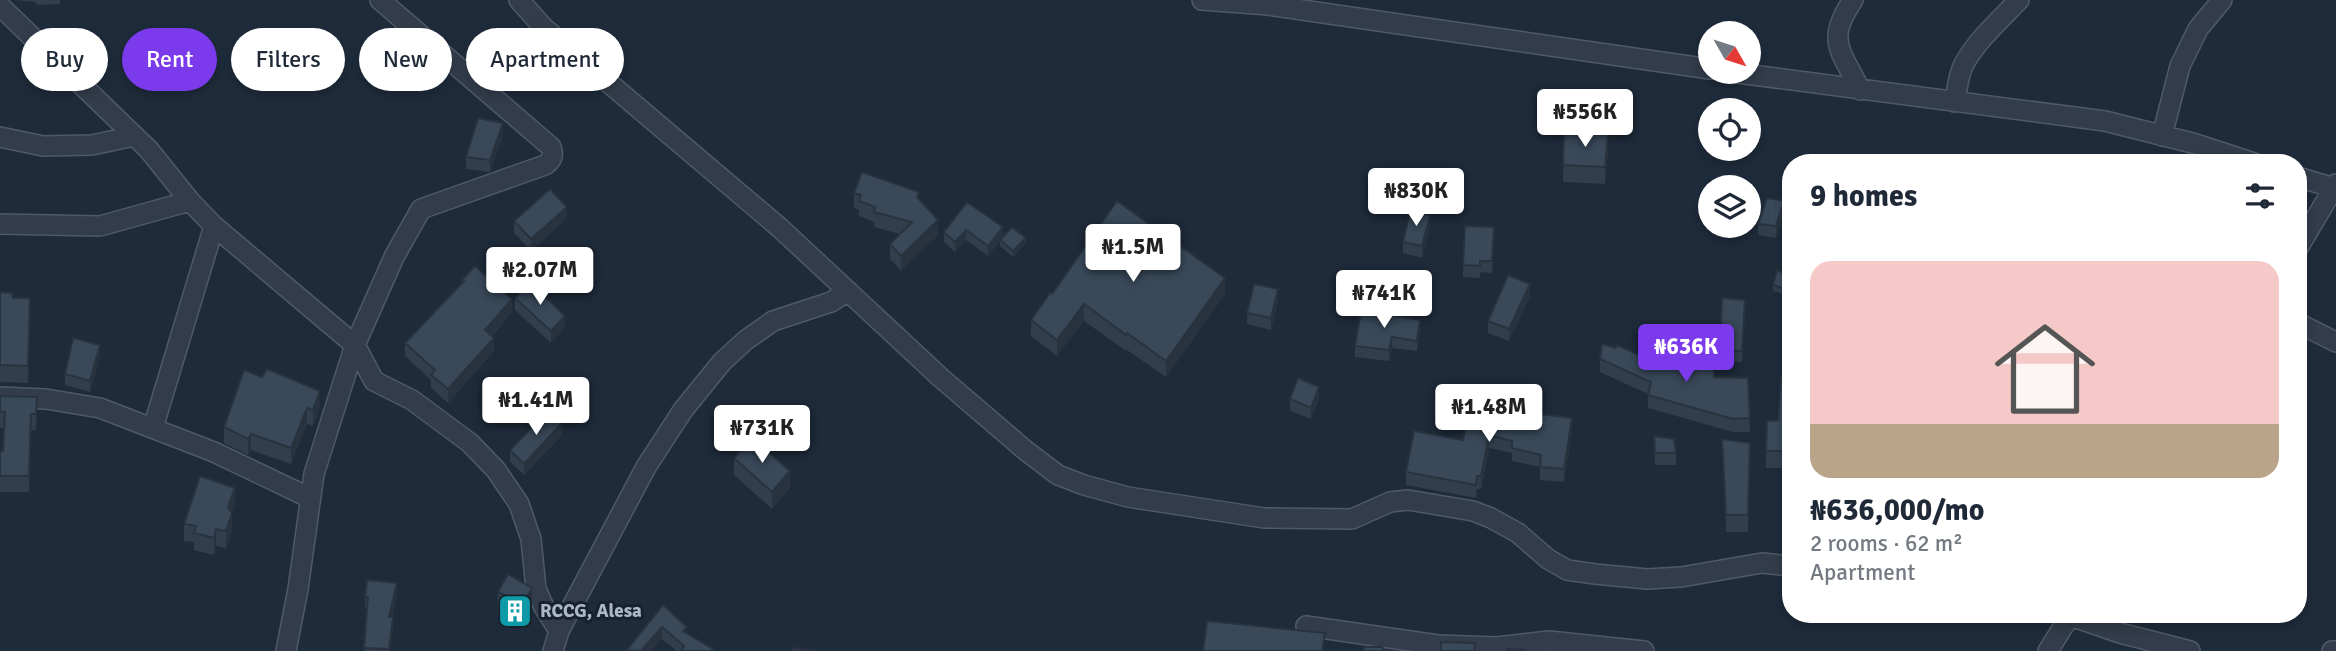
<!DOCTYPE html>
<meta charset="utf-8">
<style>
body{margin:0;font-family:Signika,sans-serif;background:#f6f6f7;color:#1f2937;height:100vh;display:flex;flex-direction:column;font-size:26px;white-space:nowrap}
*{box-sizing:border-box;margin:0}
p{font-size:23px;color:#747a83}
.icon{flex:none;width:38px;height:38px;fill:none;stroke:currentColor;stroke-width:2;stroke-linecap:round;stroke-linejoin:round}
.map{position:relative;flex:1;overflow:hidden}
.details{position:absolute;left:1782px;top:154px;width:525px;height:469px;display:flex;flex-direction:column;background:#fff;border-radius:28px;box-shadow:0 4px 10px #0003}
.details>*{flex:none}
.hud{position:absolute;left:21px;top:28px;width:665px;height:63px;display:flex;gap:14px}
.needle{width:46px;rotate:129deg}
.fabs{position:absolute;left:1698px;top:21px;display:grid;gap:14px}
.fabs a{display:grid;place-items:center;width:63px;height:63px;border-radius:50%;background:#fff;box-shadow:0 4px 10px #0003;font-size:35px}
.price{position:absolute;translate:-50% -60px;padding:0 16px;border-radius:7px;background:#fff;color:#222;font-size:23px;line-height:46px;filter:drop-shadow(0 2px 4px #0008)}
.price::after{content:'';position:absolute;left:50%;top:42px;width:21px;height:16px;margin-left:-10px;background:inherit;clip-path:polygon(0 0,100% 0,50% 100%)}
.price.current{background:#7c3aed;color:#fff}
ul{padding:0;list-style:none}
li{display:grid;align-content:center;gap:14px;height:371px;padding:0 28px}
li span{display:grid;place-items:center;height:217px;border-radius:21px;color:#555}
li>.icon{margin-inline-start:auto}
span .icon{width:126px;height:126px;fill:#fffc;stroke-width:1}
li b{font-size:30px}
h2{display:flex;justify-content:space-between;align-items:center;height:84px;padding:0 28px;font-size:30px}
.chip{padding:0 24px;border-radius:32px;background:#fff;box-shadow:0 4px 10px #0003;font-size:24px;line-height:63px}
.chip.current{background:#7c3aed;color:#fff}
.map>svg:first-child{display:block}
</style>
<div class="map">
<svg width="2336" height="651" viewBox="0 0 2336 651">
<rect width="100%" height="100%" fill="#1e2b3a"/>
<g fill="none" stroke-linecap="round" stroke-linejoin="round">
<g stroke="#4f5a68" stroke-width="22">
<path id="minor" d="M519,0L544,28L780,228L941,378L1025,450L1058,475L1084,485L1128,497L1264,518L1352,519L1390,502L1408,500L1473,511L1491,518L1518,533L1548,559L1567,570L1595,574L1647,579L1681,577L1762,563L1790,566
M1202,0L1268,5L1710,69
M1853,0C1825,41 1841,50 1860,90
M0,6L149,150L190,201L214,226L355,345L374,381L412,400L470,443L496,470L519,504L531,539L536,589L544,607L559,631
M1730,72L2105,121L2196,144L2254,163
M1955,102C1957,90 1958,75 1964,64C1977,40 2000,20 2019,0
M2162,136L2180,66L2198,29L2222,0
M0,137L43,146L92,145L134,136
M2298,177L2334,188
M0,224L100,226L190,201
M2298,248L2336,184
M2298,323L2336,342
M0,397L46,399L100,408L214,452L310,498
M153,428L214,226
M2065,614L2120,633L2190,651
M1306,626L1438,645L1497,647L1549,641L1644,651
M286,651L298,589L314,474L355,345L394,257L421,209L545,165C552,160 554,156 551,147L380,0
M553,651L559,631L646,467L683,410L722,362L746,340L773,321L831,302L848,291
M2048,651L2071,614
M2332,651H2336"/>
</g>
<use href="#minor" stroke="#323c4a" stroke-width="19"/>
</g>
<path fill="#313f4d" d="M12,0H60V4L37,5L36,2Z
M1564,131L1608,150L1605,184L1563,182Z
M503,135L490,172L466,169V157Z
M854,193L919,199L938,235L901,271L890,259V244L900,234L874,227V222L859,216V210L854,208Z
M967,202L1003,237L1026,243L1013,257L1000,246V241L988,256L966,240L955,252L944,242V232Z
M1784,213L1776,238L1758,235V224Z
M567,218L531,251L514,233V221Z
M1430,226L1422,258L1403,253V242Z
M1494,239L1492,273L1480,272V278L1463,277V265Z
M462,280L512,312L492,336L494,351L448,403L431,388V380L405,356V343L462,283Z
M1789,282L1786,295L1773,291V285Z
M0,292L13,298L30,315L28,383L0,382Z
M1052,294H1225L1166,377L1127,350L1126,351L1084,321L1057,356L1031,336V320Z
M1530,296L1509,341L1488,333V321Z
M515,298L565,327L551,343L515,310Z
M1278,301L1271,330L1247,324V313Z
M1745,311L1742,362L1720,361V350Z
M1420,331L1417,351L1392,348L1389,361L1355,357V346Z
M100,357L90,392L65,385V374Z
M1600,359L1653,364L1714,377L1748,378L1750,432H1733L1648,408V394L1600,372Z
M244,370L320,407L313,426L307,424L291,464L251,450L248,455L224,443V427Z
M1790,378V468H1766V451L1778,420Z
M0,396L37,413L36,430H31L29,492H0V451H3L4,428H0Z
M1290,399H1319L1311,419L1290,411Z
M1506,414L1572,431L1564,482L1540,480V467L1512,461V453L1489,448L1481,489H1477L1476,498L1406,485V472L1463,440Z
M562,435L524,475L510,462V450Z
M1654,436L1676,453V465H1655Z
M1722,439L1750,443L1748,532H1726Z
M734,458L790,488L772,509L734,475Z
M235,505L232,515V530L226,548L216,546L214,555L194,550V542L184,541V524Z
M532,588V610L523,626L498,613V592Z
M397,595L392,617L393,629L390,651H364L367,608H365V597Z
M663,605L687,633L713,651H677L662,639L651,651Z"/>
<path fill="#28333f" d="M503,123V135L490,172V160Z
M1608,133V150L1605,184V167Z
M1784,201V213L1776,238V226Z
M567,207V218L531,251V239Z
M1430,215V226L1422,258V246Z
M938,220V235L901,271V256Z
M1003,227V238L988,256V246Z
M966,230V240L955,252V242Z
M1026,238V243L1013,257V251Z
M1789,276V282L1786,295V289Z
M1225,278V294L1166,377V361Z
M1530,284V296L1509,341V329Z
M1278,289V301L1271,330V318Z
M512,299V312L485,343V330Z
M1084,304V321L1057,356V340Z
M565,316V327L551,343V331Z
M1420,320V331L1417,351V341Z
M1392,337V348L1389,361V350Z
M494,338V351L448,403V389Z
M100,345V357L90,392V381Z
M1319,387V399L1311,419V408Z
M320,391V407L313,426V410Z
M37,397V413L36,430V414Z
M307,408V424L291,464V448Z
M1572,418V431L1564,482V469Z
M562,423V435L524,475V464Z
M251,434V450L248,455V439Z
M1489,435V448L1481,489V476Z
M790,471V488L772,509V492Z
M235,488V505L232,515V530L226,548V531L228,507Z
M216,529V546L214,555V538Z
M397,583V595L389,628V617Z
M532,588V610L523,626V604Z
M393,617V629L390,651H389Z
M662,627V639L651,651H641Z"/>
<path fill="#39495a" stroke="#28333f" stroke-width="2" d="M478,118L503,123L490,160L466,157Z
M1564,131L1608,133L1605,167L1563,165Z
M862,172L919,192L917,197L938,220L901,256L890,244L912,222L874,212L875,207L859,201L861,195L854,193Z
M550,189L567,207L531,239L514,221Z
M1767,198L1784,201L1776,226L1758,224Z
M1117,201L1225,278L1166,361L1127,333L1126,335L1084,304L1057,340L1031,320L1050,293L1052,294Z
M967,202L1003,227L988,246L966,230L955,242L944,232Z
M1410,211L1430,215L1422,246L1403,242Z
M1465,226L1494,227L1492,261H1480V266L1463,265Z
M1012,227L1026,238L1013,251L1000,240Z
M475,266L512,299L485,330L494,338L448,389L431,375L435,370L405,343L464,281L462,280Z
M1777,270L1789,276L1786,289L1773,285Z
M1508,275L1530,284L1509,329L1488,321Z
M530,282L565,316L551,331L515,298Z
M1254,284L1278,289L1271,318L1247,313Z
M0,292L12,293L13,298H30L28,366L0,365Z
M1722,298L1745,300L1742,351L1720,350Z
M1361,310L1420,320L1417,341L1392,337L1389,350L1355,346Z
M73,338L100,345L90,381L65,374Z
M1602,344L1616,348L1617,345L1653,361L1652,364L1671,368L1714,369V377L1748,378L1750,418L1733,419L1648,395L1651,382L1600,359Z
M267,369L320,391L313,410L307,408L291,448L251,434L248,439L224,427L244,370L262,377Z
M1781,377L1790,378V451H1766L1767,421L1778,420Z
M1298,378L1319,387L1311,408L1290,399Z
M0,396L37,397L36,414H31L29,476H0V451H3L5,412H0Z
M1469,410L1506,414V410L1572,418L1564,469L1540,467L1541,455L1512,448V441L1489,435L1481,476H1477L1476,485L1406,472L1414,431L1463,440Z
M548,411L562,423L524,464L510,450Z
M1654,436L1674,439L1676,453H1655Z
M752,438L790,471L772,492L734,458Z
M1722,439L1750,443L1748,515H1726Z
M200,476L235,488L228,507L232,513L226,531L216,529L214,538L194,533L196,526L184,524Z
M508,574L532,588L523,604L498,592Z
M367,580L397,583L389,617H393L389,649L364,648L368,597H365Z
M663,605L687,627L683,631L713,649L712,651H681L684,646L662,627L641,651L627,650Z
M1207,621L1325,633L1322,651H1203Z
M1441,642L1475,643L1474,651H1441Z
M1364,647H1382L1384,650L1395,651H1364Z
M793,648L816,651H792Z
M1507,649L1526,650L1506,651Z"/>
<defs>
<g id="building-square" transform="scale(1.75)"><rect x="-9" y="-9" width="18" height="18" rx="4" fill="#0f9aa8" stroke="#17222e"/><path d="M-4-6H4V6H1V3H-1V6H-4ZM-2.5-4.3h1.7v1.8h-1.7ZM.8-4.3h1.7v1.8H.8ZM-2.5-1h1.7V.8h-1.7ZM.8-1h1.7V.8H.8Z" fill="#fff"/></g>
</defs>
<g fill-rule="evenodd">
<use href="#building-square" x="515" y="611"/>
</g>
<g text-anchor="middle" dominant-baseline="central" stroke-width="6" stroke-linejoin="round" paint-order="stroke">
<g font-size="19" font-weight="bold" fill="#acb7c7" stroke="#17222e" text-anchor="start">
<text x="540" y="611">RCCG, Alesa</text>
</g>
</g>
</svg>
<div class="fabs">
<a><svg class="needle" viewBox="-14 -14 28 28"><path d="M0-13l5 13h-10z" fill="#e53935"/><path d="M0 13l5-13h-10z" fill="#747a83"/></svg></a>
<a><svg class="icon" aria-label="locate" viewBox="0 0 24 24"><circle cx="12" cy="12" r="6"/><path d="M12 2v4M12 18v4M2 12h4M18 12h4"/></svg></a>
<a><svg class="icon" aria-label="layers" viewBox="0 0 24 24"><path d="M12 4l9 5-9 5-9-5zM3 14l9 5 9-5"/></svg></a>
</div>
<b class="price" style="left:1585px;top:149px">₦556K</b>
<b class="price" style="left:1416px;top:228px">₦830K</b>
<b class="price" style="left:1133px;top:284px">₦1.5M</b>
<b class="price" style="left:540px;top:307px">₦2.07M</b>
<b class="price" style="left:1384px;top:330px">₦741K</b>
<b class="price current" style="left:1686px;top:384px">₦636K</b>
<b class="price" style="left:536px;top:437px">₦1.41M</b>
<b class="price" style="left:1489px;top:444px">₦1.48M</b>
<b class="price" style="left:762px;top:465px">₦731K</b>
<div class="hud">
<a class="chip">Buy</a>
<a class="chip current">Rent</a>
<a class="chip">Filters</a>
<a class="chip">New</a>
<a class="chip">Apartment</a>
</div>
<section class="details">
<h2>9 homes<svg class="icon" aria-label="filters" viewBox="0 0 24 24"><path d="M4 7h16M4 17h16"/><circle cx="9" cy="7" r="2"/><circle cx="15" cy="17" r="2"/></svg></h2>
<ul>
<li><span style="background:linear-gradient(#f6c9c9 75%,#b9a48a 0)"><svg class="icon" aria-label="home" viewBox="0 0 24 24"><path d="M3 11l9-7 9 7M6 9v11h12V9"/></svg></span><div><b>₦636,000/mo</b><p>2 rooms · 62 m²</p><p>Apartment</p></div></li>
</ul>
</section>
</div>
